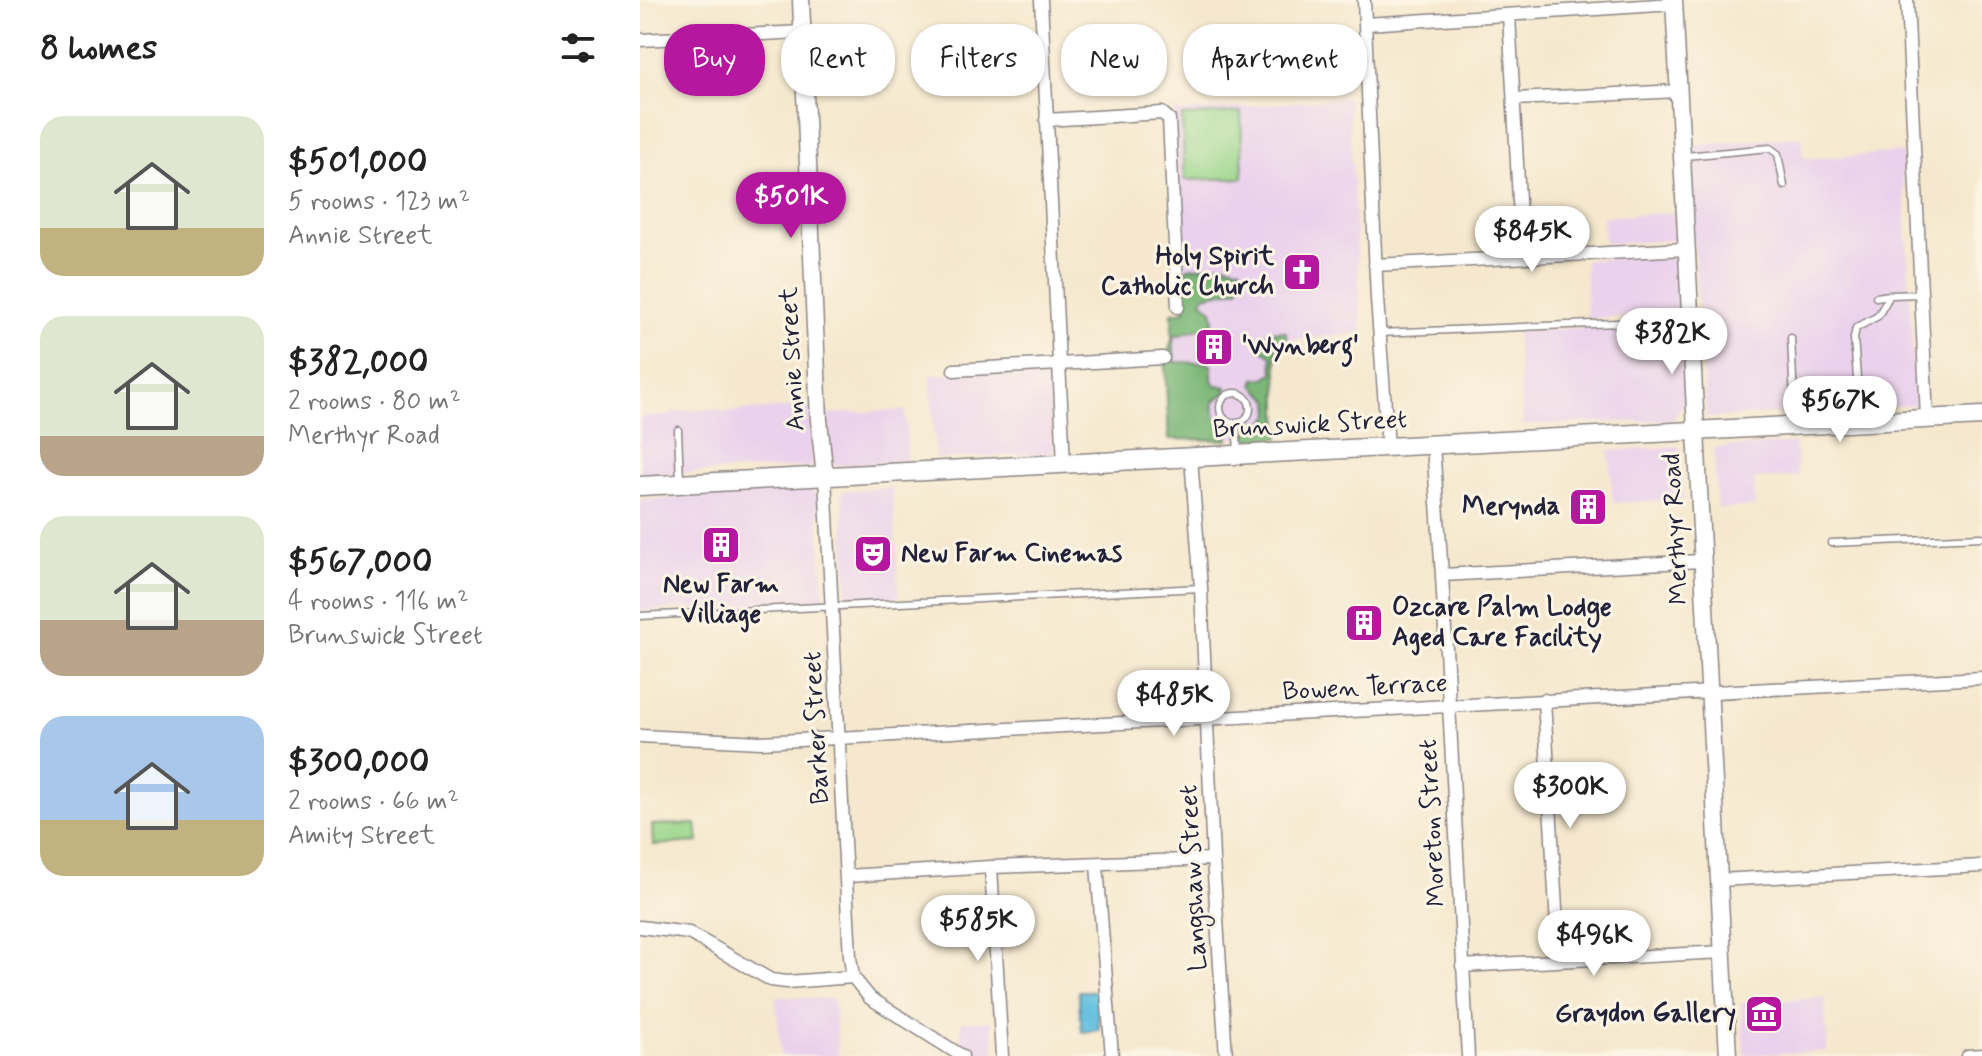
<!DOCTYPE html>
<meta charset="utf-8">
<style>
body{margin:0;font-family:Mynerve,sans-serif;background:#f6f6f6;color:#222;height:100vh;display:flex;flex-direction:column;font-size:30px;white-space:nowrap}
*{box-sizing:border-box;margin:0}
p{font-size:26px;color:#767676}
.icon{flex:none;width:44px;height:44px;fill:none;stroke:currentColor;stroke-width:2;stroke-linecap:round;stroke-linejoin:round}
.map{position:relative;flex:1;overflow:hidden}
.side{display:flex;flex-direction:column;background:#fff;width:640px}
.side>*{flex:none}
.guide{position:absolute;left:24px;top:24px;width:760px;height:72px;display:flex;gap:16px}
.price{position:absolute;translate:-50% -68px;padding:0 18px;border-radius:28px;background:#fff;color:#222;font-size:26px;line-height:52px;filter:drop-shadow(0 2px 4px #0008)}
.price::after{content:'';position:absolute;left:50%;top:48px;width:24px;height:18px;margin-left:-12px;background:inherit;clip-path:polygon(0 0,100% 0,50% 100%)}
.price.selected{background:#b5179e;color:#fff}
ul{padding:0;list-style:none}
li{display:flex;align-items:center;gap:24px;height:200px;padding:0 40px}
li span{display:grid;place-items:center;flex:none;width:224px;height:160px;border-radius:24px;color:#555}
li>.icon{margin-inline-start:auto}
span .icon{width:96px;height:96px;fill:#fffc;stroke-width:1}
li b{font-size:34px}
h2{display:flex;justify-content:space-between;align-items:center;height:96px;padding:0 40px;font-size:34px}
.chip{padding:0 28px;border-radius:32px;background:#fff;box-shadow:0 2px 6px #0004;font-size:28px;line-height:72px}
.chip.selected{background:#b5179e;color:#fff}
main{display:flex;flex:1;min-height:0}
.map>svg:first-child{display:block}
</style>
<main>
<section class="side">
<h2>8 homes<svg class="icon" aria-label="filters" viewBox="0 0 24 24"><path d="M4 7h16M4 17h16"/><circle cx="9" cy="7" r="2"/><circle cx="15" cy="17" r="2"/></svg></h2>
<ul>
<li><span style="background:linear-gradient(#dfe7d0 70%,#c2b280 0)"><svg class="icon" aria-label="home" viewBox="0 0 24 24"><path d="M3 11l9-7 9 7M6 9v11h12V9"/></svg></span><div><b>$501,000</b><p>5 rooms · 123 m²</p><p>Annie Street</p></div></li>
<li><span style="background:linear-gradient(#dfe7d0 75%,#b9a48a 0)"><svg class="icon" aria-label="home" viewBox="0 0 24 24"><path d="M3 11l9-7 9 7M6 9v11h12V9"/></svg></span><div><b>$382,000</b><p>2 rooms · 80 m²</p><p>Merthyr Road</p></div></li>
<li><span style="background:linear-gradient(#dfe7d0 65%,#b9a48a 0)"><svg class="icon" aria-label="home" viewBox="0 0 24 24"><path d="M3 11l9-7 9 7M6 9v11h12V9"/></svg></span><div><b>$567,000</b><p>4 rooms · 116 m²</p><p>Brunswick Street</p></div></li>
<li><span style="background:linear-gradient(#a9c7e8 65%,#c2b280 0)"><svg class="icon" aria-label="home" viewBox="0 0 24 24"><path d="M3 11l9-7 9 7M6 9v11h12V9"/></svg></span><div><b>$300,000</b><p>2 rooms · 66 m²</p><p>Amity Street</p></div></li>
</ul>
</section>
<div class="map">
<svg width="1342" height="1056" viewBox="0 0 1342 1056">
<rect width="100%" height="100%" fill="#fcf5e5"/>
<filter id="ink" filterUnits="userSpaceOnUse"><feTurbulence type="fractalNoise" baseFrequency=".0125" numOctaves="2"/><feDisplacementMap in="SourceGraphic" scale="16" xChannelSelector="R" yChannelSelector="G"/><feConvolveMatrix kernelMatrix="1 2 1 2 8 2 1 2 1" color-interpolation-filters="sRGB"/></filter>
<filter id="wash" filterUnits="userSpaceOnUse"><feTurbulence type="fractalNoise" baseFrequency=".006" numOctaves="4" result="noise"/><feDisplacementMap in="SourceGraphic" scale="32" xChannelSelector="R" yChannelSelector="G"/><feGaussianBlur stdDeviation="1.8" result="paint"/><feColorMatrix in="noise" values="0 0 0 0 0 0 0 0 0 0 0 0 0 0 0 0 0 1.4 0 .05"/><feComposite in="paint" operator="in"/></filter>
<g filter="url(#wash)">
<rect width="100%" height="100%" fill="#f5e8ce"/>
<path fill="#ead1ec" d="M708,98L722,333L636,341L639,438L529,439L525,362L532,340V313L545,311L535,107L540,112Z
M1162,136V156L1168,159L1262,152L1276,405L1066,418L1047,146Z
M1034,212L1035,240L964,244L963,217Z
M1036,255L1039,314L947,318L945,260Z
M1041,321L1044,404L1032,420L883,425L876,332Z
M409,368L413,453L296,459L290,375Z
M170,406L173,467L0,475V417L32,415V411L80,409L81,412Z
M265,410L268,461L189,466L187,414Z
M1155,443L1158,476L1114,479L1115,506L1077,509L1074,448Z
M1039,446L1044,499L973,503L969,451Z
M252,487L259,597L208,600L202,491Z
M171,490L177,495L184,601L0,611V500Z
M136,997L194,999L198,1056H141Z
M1185,998L1187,1051L1104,1055L1101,1003Z
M352,1021L354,1053L341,1056L321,1043V1022Z"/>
<path fill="#9ad68b" stroke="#5e7c63" stroke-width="2" d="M601,112L603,178L545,180L542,116Z
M56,824L58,842L13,845L12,825Z"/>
<path fill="#7bb777" stroke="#4e6c59" stroke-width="2" d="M584,264L601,268L602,278L598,289L564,296L562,301L572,310L574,320L569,326L533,337L535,362L568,363L572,367V380L576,385L587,387L586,393L574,401C572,414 577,420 587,428L588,440L529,439L525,362L532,340V313L545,311L543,273L548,268Z
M631,331L646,332L647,339L636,341L639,438L601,440L602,427L610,422H625L631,413L630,400L613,385L615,379L625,378L633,373L632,356L619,348V340Z"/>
<path fill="#61c0df" stroke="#42718d" stroke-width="2" d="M438,991H457L459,1030L442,1032Z"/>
</g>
<g filter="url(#ink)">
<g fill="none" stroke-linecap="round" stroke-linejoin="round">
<g stroke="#8c8584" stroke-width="9">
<path id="service" d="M1045,156L1130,148L1138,154L1144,186
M1236,297L1250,295
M739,333L1048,320
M1151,338L1155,421
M580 408a15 15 0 1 1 30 0a15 15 0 1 1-30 0Z
M1220,418L1214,338L1216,328L1238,316L1250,295L1282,294
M596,423L598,451
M38,430L40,480
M1191,543L1342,537
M0,616L560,588"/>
</g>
<g stroke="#8c8584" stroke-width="15">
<path id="minor" d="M401,0L424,464
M724,0L737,299L748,447
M1267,0L1287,418
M869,15L882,256
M726,24L1034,4
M0,40L162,32
M874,99L1039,91
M406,120L522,113L529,119L538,307
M735,265L1046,249
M314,370L523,358
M793,445L802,575L828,1056
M551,458L561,588L573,859L586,1056
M185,477L210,957L213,977L230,998L322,1056
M802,575L1062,561
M904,700L919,961
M0,736L121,742L1342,678
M457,865L472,1056
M351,867L362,1056
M207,876L351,867L573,859
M1079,880L1342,866
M0,927L49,933L131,980L147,982L213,977
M822,966L1083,952
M1328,1056L1342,1055"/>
</g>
<g stroke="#8c8584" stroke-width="19">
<path id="tertiary" d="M161,0L179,420L185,477
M1034,0L1088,1056"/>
</g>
<g stroke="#8c8584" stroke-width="21">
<path id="secondary" d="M0,486L1342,416"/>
</g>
<use href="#service" stroke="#fff" stroke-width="6"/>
<use href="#minor" stroke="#fff" stroke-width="12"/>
<use href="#tertiary" stroke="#fff" stroke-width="16"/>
<use href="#secondary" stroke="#fff" stroke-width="18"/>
</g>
</g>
<defs>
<g id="church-square" transform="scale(2)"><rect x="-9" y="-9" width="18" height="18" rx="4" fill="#b5179e" stroke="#fcf5e5"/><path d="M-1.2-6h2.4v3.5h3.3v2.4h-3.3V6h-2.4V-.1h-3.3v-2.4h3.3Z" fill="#fff"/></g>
<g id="building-square" transform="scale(2)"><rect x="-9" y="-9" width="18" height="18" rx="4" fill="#b5179e" stroke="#fcf5e5"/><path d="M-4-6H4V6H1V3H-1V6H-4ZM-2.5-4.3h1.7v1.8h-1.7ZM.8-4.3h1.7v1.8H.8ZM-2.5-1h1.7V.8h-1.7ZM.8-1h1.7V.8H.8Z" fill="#fff"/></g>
<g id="theatre-square" transform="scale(2)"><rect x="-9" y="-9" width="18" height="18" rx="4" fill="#b5179e" stroke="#fcf5e5"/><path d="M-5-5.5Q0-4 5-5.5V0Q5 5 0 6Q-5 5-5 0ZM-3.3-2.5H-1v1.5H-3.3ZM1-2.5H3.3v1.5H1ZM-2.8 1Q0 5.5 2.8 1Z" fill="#fff"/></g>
<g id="museum-square" transform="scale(2)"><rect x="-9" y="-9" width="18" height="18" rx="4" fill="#b5179e" stroke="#fcf5e5"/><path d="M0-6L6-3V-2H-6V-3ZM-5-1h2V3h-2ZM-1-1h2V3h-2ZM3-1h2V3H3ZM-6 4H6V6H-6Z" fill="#fff"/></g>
</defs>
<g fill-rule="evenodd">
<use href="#church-square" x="662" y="272"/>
<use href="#building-square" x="574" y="347"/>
<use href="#building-square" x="948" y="507"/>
<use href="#building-square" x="81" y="545"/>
<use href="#theatre-square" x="233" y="554"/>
<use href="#building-square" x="724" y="623"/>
<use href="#museum-square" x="1124" y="1014"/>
</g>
<g text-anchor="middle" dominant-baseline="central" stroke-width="6" stroke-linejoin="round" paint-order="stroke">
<g font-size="26" font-weight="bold" fill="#22223b" stroke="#fcf5e5" text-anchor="end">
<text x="634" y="257">Holy Spirit<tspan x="634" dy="30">Catholic Church</tspan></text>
<text x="602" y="347" text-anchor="start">'Wynberg'</text>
<text x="920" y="507">Merynda</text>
<text x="261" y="554" text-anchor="start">New Farm Cinemas</text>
<text x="81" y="585" text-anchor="middle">New Farm<tspan x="81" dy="30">Villiage</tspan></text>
<text x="752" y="608" text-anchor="start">Ozcare Palm Lodge<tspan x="752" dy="30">Aged Care Facility</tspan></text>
<text x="1096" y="1014">Graydon Gallery</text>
</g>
<g font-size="26" fill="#22223b" stroke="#fcf5e5">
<text transform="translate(153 359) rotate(-93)">Annie Street</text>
<text transform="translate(670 425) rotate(-3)">Brunswick Street</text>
<text transform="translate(1036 529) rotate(-93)">Merthyr Road</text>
<text transform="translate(725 688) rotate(-3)">Bowen Terrace</text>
<text transform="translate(177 728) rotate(-93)">Barker Street</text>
<text transform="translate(793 823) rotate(-93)">Moreton Street</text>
<text transform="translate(554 878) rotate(-93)">Langshaw Street</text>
</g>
</g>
</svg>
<b class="price selected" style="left:151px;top:240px">$501K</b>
<b class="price" style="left:892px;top:274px">$845K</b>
<b class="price" style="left:1032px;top:376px">$382K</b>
<b class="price" style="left:1200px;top:444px">$567K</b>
<b class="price" style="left:534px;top:738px">$485K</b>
<b class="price" style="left:930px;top:830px">$300K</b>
<b class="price" style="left:338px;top:963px">$585K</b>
<b class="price" style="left:954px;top:978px">$496K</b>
<div class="guide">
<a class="chip selected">Buy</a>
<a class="chip">Rent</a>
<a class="chip">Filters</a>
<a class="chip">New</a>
<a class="chip">Apartment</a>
</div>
</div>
</main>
